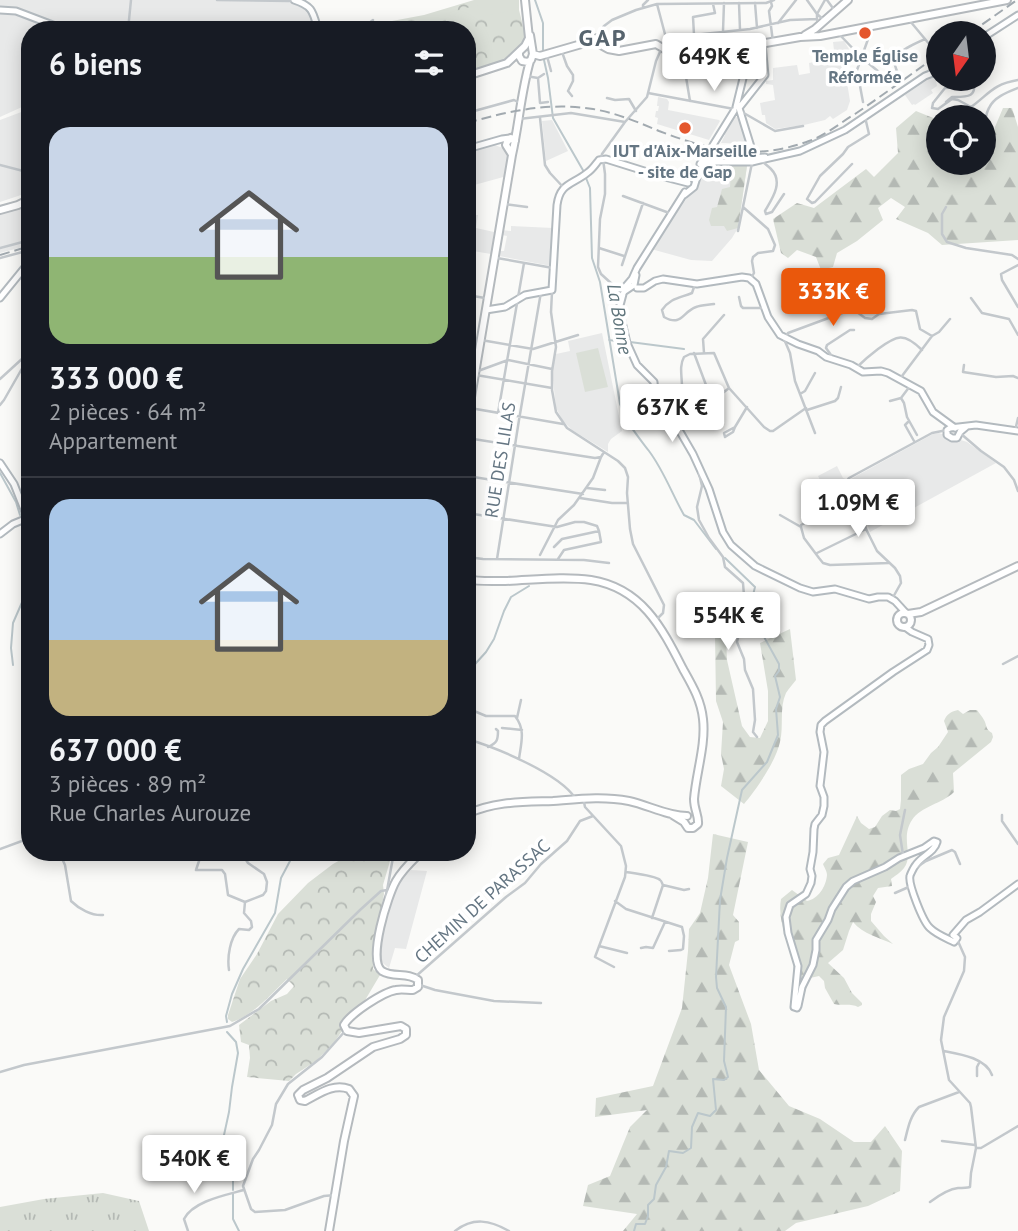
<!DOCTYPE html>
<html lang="fr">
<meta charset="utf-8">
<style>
body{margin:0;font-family:"PT Sans",sans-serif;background:#20242c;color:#f1f3f6;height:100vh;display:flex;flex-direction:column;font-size:26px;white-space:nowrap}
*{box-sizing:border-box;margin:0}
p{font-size:23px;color:#9ea1a6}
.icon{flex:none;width:38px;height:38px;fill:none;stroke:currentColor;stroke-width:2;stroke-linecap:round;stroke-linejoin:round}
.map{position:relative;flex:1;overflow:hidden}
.details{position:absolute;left:21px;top:21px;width:455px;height:840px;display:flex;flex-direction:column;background:#171b24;border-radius:28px;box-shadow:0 4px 18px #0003}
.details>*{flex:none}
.needle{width:46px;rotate:194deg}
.controls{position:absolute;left:926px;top:21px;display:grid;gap:14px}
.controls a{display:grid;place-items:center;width:70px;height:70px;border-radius:50%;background:#171b24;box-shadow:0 4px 18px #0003;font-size:35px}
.price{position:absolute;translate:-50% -60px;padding:0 16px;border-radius:7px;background:#fff;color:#222;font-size:23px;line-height:46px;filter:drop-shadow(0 2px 4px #0008)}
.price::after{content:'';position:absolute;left:50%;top:42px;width:21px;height:16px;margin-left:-10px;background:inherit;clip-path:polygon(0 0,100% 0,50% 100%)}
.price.on{background:#ea580c;color:#fff}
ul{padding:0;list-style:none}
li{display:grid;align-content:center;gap:14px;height:371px;padding:0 28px}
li+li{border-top:2px solid #363941}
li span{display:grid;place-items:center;height:217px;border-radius:21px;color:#555}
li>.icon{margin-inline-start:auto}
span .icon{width:126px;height:126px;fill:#fffc;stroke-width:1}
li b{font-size:30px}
h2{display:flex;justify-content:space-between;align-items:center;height:84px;padding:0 28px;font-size:30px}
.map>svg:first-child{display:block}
</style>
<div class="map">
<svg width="1018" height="1231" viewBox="0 0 1018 1231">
<defs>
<pattern id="grass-tufts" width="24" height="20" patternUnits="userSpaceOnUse" patternTransform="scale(1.75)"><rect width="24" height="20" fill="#dadfd7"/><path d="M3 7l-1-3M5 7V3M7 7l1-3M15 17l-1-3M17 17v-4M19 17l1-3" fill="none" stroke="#b4b9b4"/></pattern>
<pattern id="forest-firs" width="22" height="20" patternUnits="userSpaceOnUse" patternTransform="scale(1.75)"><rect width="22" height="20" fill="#dadfd7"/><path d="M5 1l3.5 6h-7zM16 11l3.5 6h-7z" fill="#b4b9b4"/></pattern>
<pattern id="park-crowns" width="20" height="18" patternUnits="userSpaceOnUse" patternTransform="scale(1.75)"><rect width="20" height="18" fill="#dadfd7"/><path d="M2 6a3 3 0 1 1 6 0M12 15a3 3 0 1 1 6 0" fill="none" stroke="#b4b9b4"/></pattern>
</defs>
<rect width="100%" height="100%" fill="#fafaf8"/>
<path fill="#e8e9e9" d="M0,0H287L303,5L311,13L316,30H30V108L22,107L0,117Z
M844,41L854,57L846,59L847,63L844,64L850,101L847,110L833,119L830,116L825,120L804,125L775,129L766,123L765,115H762L760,103L775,100L773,85L766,84V81L773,80V68L797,65L799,75L810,73L809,63L835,58L833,42Z
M938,76L939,80L936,81L937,86L931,90L933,93L915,105L914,104L912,105L905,95L927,80Z
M658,97L667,99L669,102L668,110L719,120L720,121L709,140L657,124L658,118L655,117L656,111H658L659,106H657Z
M30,110V192L0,202V120L24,111Z
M733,116L739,118L748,144L721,143L725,135L723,134Z
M552,120L568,151L546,161L542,121Z
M492,144L508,150L507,176L467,187V151Z
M712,165L747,166L738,228L732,238L712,261L691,260L651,249L692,191L697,187L696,180L704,167Z
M22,208L30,210V245L0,253V214Z
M467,215H478L476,228L494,232L491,254L467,250Z
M511,226L553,228L551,266L499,256V251H504L507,236L502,235V230L511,231Z
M602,333L622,431L611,439L608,444V452L572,430L563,421L556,408L552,371L556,354L570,351L568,341Z
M939,433L967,442L996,463L870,532L863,511L848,485L842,483L820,494L814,483L820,480L818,476L837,466L843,478L849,480L933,434Z
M411,870L427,871L406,949L395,948L389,968L379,960L386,915L400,880Z"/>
<path fill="url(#grass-tufts)" d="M103,1193L139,1201L149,1231H0V1207L44,1199Z"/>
<path fill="url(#forest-firs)" d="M1003,108H1012L1018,127V240L942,245L928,233L896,219L905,207L891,198L878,208L883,220L857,241L837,253L833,267L821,270L816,257L797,250L788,258L781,253L773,219L797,203L814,208L866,169L874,177L898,153L896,128L916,111L938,120V163H984V140L992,134Z
M727,165L747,166L738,228L727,231L724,226H711L709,220L712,208L717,207L722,189L730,187L731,171Z
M699,613L726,637L727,660L742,726L750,737L760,738L768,721V691L760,643L790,629L796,680C793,684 789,688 786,693C779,708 784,726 780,742C776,761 756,790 744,804L721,786L724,769L721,754L723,722L716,701L715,635Z
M958,710L963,714L970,710H977C979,713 982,716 984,720C987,725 985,729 992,733L993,737L991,742L953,773L954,792C942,804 921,806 912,820C900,838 914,855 904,868C901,872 895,876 891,879L892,886L878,888L873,896L876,902L871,914V921L884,936L893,944C880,938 863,934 853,922L849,931L843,950L828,963L844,978L852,993L862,1003V1005L858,1007C851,1003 842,1006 834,1004L825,988L824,981L819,976L810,978L798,1012C793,997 795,980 793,963C789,941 777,922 781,899L792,890L807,901C818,899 826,887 827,875C827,871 824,867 823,864L828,858L839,855L857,816L861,823L869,829L875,827L882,816L890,810L896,811L900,809L901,800V775L909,769L923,764L931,753L938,747L948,732L944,721C947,714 950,712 958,710Z
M713,834L748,842L733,915L739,922V940L735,942L729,965L751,1024L759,1070L789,1106L820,1119L854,1142H871L885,1126L902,1151L900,1191L868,1206L796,1223L785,1231H623L637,1214L583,1206L588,1185L610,1176L630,1127L647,1110L595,1117L596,1098L653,1086L682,1008L688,951L689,929L700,913L708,878Z"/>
<path fill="url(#park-crowns)" d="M474,0H519V10L526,38L506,60L467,73V30H383L392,21L424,15Z
M359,857L390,861L383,885L384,894L374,949L373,969L380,975L364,1002L345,1018L342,1024V1031L333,1044L316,1061L296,1074L289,1081L247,1077L250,1058L249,1045L241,1042L239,1025L271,1001L287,994L294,986L287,979C271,994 254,1015 232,1022L228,1019V1015L240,979L257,954L278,914L308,883L333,864L342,859Z"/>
<path fill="#dadfd7" d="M502,0H516L518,9L480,17L477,5Z
M474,6L477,17L447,25L444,14Z
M598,348L608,387L585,392L576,353Z"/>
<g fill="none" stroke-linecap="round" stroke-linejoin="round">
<path stroke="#bbc7cb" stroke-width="2" d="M535,0L543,23V50
M544,60L548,78L553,118L584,172
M586,178L590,188L592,258L600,282L620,404C628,425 636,434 649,451C664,471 672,494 684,515L694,520L716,549
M609,340L624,342
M630,342L684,349
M0,473L16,502L20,515
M13,665L11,648L13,623L30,584
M467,673L486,652L494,639L504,611L511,597L529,586
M227,1022L226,1016L232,994L243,969L275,913L281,878L290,861L286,852
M227,1032L236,1042L238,1053L232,1087L229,1112L224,1135V1145L229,1156L233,1177V1190
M233,1194V1219L239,1231
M634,1231L636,1224H645L648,1216V1205L654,1199L656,1185L666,1167L669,1151L683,1153L691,1148L692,1127L698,1113L710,1116L716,1110L713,1079L724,1080L728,1077L724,1061L726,1007L717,988L716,977L720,900L727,858L742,790L767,762L778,735L776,709L780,697L775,676L779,671V664L753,617C756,604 750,602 755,587L725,558"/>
<g stroke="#b3babf" stroke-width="9">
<path id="secondary" d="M294,0C313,6 313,12 318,30
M0,10L16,11L66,30
M984,37L1018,15
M736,107L747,62L746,49L742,50
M739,108L765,75L762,44
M739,108L752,150
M713,145L734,111
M467,149L502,139L510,138
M740,159L765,157
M700,164L710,149
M684,195L694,187L699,171L706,162H752L800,151L845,130L925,76L938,71
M29,207L30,230
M637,288H644L655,281L663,279L697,284L742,277L749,278L756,284L768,317L780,335L798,344L818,351L826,357L851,365L863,372L881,371L888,373L921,391L933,412L955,428
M625,291L634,285L636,275
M624,292L626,286L632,279L637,268L685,192
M623,294L619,309L627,343L637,365L654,382L656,404L662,413L675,423L693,454L709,489L723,532L731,545L755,566L800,588L813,592L835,589L869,599L878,597H888L895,601L906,613
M0,298L30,261
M486,310L505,307L525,295L552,290L557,205C560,183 572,185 587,173C592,170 595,165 599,160L606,159L657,175L688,183
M966,427L960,432L957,438H952L947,435V430L950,428L976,425L1018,431
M0,463L14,484L27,517
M0,534L13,524L30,517
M905,627L912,632L928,639L929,645L927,650L893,672L825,721L821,725L820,732L824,752L820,786L824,797V806L822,815L815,824L814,829L813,852L810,869L812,876L811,883L806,894L790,905L786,917L788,933L798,966L794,1007L797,1008L798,1006L802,987L813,965L816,950V940L828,920L832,909L846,887L853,881L885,867L899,858L924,848L934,841L937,842C934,853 921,856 915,866C914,867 910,875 910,876C908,884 923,922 930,928C936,934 946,938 954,942L957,938L953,935
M953,935L966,920L980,912L1018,884"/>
</g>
<g stroke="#b5babe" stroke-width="10">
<path id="primary" d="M805,35L815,29L848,0
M599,44L608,49L619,51L656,44L676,56L686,57L800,37L820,36L1007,0
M519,53V56L522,61L528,62L531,60L533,54L530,35
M533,54L540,56L585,43L597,38L600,39L599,44
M467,76L507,63L525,46L529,38L525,0
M511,153L506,145L507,142L511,138L515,141
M30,196L26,201V204L30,207
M0,210L18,205L26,201
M467,421L512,155C519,124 521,92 530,61
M467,579C479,582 492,581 505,581C533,580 563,576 591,580C642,588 662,628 683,669C692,685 701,700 703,719C706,745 696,773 694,799C694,810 699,816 698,824L693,828H688L684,822L671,814
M897 620a7 7 0 1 1 14 0a7 7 0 1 1-14 0Z
M908,614L921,612L1018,566
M467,814C495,801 523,802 553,801C579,799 603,796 629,801C648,805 667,816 687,816
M329,1231L344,1141L354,1096L349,1089C333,1083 319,1094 305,1101L300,1100L298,1095L303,1090L327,1078L373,1047L400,1039L406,1035V1029L401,1026L359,1033L347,1031L344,1025C350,1014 383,992 396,990C401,989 407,990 413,990L418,987V980C408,972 393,978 382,971C367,960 388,895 396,881C402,870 412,861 421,852"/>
</g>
<path stroke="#c3c8cc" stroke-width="2.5" d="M217,0L289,1L292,0
M807,0L817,14V20
M827,0L835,11
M771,2L772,6L769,11L773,42
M739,3L740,30
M755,3L757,28
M657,4L666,38
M643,7V5L648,0
M824,20L817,14L825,0
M910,21L930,45L938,46
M778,23L796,0
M128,30L131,0
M360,30L373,20
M723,31L724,3
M839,34L861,57L879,72
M694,35L693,17L715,13L713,4
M597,37L604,26L612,20L636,10L657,4L766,3L774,0
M666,38L750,29L790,20L817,19
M984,51L985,55L984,57
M562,52L567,66L573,75V81L568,91L572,96
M547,56L551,71
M683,59L690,101
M748,59L763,54
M897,71C896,68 893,63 895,59C899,50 916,43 925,39
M929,74L930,70L938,64
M526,76L538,78L544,74
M538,78L540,103L548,102
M965,87L968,85L966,79
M648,93L734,109
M607,98L615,100L629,99L636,111
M863,102L857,70L872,28
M946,102L952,97C967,97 978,98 973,79
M932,108L938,109L952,99L958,100L971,107C989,94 993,84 1018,80
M932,108L933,103L945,88L964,87L962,79
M24,112L27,172
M742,112L775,131L803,126
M467,113L514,100L520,103
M540,118L545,165L550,173L564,188
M519,119L571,113L625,122
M984,125C986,119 986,113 989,108C994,97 1008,92 1018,88
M601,159L602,154L625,122L647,97L656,61L666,38
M603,159L605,174V194L600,219L598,267L601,274L623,294
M762,161C765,164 768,166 771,169C784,182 772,199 765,211L766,214L772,212L784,194
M852,164L815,202L812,203L807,199L820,176L843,154L848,147L869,134L865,117
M0,165L27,172L29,178L28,196
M623,196L672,214
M504,204L527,207
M743,207L768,229L775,245L773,251L758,253L753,257L752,261L754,273L750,280
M946,207L942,214V234L947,242L966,248L1012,255L1018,259
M738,231L752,163
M0,248L30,240
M599,248L624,256
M0,258L30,250
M497,258L553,268
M622,265L643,203
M1018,265L1001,274L1002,280L1018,307
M25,270L30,282
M695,284L692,293C680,298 670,298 662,310L664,317C682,327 682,312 696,307C701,305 708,305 714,304
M552,292L551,312L556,347L552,371V390L556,412L567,428L618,461L625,468L628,477L627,493L630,529L633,544L664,605L663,613L656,620
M467,295L485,298
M739,297L741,306L743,308H762
M971,298L982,313L1009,319L1018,335
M30,302L23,308L25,310H30
M481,340L533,349L578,335
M694,353L706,385
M704,353L703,339L724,315
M830,359L831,355L826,348L827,345L850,330H854
M508,360L552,369
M964,365L963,372L996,377L1013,376L1018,378
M856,368C863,361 870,355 878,349C897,335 904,332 922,350
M478,371L508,360
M476,375L552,388
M0,379L23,358
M899,380L932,336L939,332L950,319
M800,394L805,391L815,373
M24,395H30
M901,398L904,403L907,417L917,435
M890,401L901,398L910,386
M0,405L4,400L24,365L23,358
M470,408L563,424
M807,410L835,401L838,398L841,387
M498,413L524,263
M909,421L905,425L914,441
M706,422C702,406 718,397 729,388
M675,423C680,412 681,399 682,387C682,376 679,366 684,357L690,354L714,353L729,388L764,427L770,431H773L806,408
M735,427L733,432L725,437L724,433L735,427L747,407
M1015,431L1018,418
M815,433L795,381L790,353L784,339L788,333L853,309L865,318L872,319L879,314L912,310L916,311L920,329L932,336
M960,433L981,451L1004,467L1014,480L1018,491
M467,438L595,458L601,457L604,452
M467,448L469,438
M699,473L702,486L697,507L699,520L709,538L723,557L725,567L743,583L745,608L737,642L744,659L745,670L753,689L755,720L753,732L757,737
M467,476L583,494
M587,488L605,490
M580,498L612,503H628
M467,513L557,527L575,522H584L597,526L599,531
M780,515L801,527L804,538L819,558L823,563L830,565L889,563
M801,527V525L855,498
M554,547L562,539L599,531
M817,553L866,529
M540,555L558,520L574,505L593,478L601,457
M467,557L483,559L584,560L609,563
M497,559L519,420L541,292
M558,559L564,550L601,542L599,531
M892,599L901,583L900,576L895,568L877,551L866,529L862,513L846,482L849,478L932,433L947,430
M1003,664L1018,656
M467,708L486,716H515C526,730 521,743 519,759
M517,718L521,700
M502,728L522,730
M467,739C495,747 560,774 575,798
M488,747C497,743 498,740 498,731L496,729
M585,800L584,802L585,807L621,846L626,866L625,877L595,957L614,967
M1002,815V821L1018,844
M0,849L30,838
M59,852L65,865L71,901C79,909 92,916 103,915
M202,852L196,870H222L225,874L228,895L245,902L263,895L266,891L267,882L264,874L248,863L241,852
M903,855L900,835L905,810
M917,867L926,861L952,850L955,852L960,864
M626,872C632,873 656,876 660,880C662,881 662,884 663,885L652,918
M663,885L684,890L689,889
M895,893L911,886
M387,899L386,896L394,852
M615,901L626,909L682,927L684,936L683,949L681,950L669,951
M599,946L627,953
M641,948L646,947L653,948L665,922
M229,970C227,957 230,938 239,929L249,930L252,927L251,921L244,913L245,902
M415,977L506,897L525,883L541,864L567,841L580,821L593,816
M420,985L435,990L494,1001L541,1003
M944,1051C960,1054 986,1058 992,1075
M0,1072L24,1065L230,1026L259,1009L360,910L381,891L387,890
M977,1076V1067L979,1063
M905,1140C908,1128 910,1116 919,1107L959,1092
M942,1141L975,1145
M976,1148H981L1018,1126
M335,1195L324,1196L285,1210L255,1212L251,1209L243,1186L253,1159L259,1150L272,1125L276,1104L288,1084L322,1057L346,1030
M930,1202C938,1196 948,1189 958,1188C962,1188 966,1188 970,1187L971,1173L976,1148L971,1107L970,1103L949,1080L941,1040L944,1017L964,971L965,957L957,939
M188,1231L184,1219C193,1201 226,1195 244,1190
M455,1231C473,1217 490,1220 509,1231"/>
<use href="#secondary" stroke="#fff" stroke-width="5"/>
<use href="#primary" stroke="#fff" stroke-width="6"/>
<path stroke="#a2aab0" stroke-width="2" stroke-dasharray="10 5" stroke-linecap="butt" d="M970,33L1017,0
M467,123C509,111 549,102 593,109C616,113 638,122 659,131C711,151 755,161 809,141C826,135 840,123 855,114C883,95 910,75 938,55
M0,255L30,246"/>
</g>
<g fill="#e4572e" stroke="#fff" stroke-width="2.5">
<circle cx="865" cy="33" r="7"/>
<circle cx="685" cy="128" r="7"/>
</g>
<g text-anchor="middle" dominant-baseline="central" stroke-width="7" stroke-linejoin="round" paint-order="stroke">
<g font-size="18" font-weight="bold" fill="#657683" stroke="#fff">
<text x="865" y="55">Temple Église<tspan x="865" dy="21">Réformée</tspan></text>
<text x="685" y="150">IUT d'Aix-Marseille<tspan x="685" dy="21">- site de Gap</tspan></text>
</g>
<g font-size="18" fill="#657683" stroke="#fff">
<text transform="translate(500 460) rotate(-81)">RUE DES LILAS</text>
<text transform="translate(482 901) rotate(-42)">CHEMIN DE PARASSAC</text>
</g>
<g font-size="19" font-style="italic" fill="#60757c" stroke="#fff">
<text transform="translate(620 319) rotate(80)">La Bonne</text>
</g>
<g font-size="24" font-weight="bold" letter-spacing="2" fill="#57646e" stroke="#fff">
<text x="603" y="37">GAP</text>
</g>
</g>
</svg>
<div class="controls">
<a><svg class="needle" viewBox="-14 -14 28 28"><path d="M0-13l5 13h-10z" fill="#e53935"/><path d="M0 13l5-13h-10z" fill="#9ea1a6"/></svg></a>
<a><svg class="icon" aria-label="locate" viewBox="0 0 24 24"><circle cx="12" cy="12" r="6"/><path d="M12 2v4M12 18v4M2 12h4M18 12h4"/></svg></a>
</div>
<b class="price" style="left:714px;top:93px">649K €</b>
<b class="price on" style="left:833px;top:328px">333K €</b>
<b class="price" style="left:672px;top:444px">637K €</b>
<b class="price" style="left:858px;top:539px">1.09M €</b>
<b class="price" style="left:728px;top:652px">554K €</b>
<b class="price" style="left:194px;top:1195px">540K €</b>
<section class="details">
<h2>6 biens<svg class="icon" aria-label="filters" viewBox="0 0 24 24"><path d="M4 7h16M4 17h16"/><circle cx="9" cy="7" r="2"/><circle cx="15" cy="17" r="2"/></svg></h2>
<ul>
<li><span style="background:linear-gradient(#c9d6e8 60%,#8fb573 0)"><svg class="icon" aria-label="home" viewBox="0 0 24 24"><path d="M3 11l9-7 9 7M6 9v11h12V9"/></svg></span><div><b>333 000 €</b><p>2 pièces · 64 m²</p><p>Appartement</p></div></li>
<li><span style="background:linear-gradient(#a9c7e8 65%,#c2b280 0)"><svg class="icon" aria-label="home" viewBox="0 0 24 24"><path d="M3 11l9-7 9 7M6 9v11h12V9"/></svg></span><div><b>637 000 €</b><p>3 pièces · 89 m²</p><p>Rue Charles Aurouze</p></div></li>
</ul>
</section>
</div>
